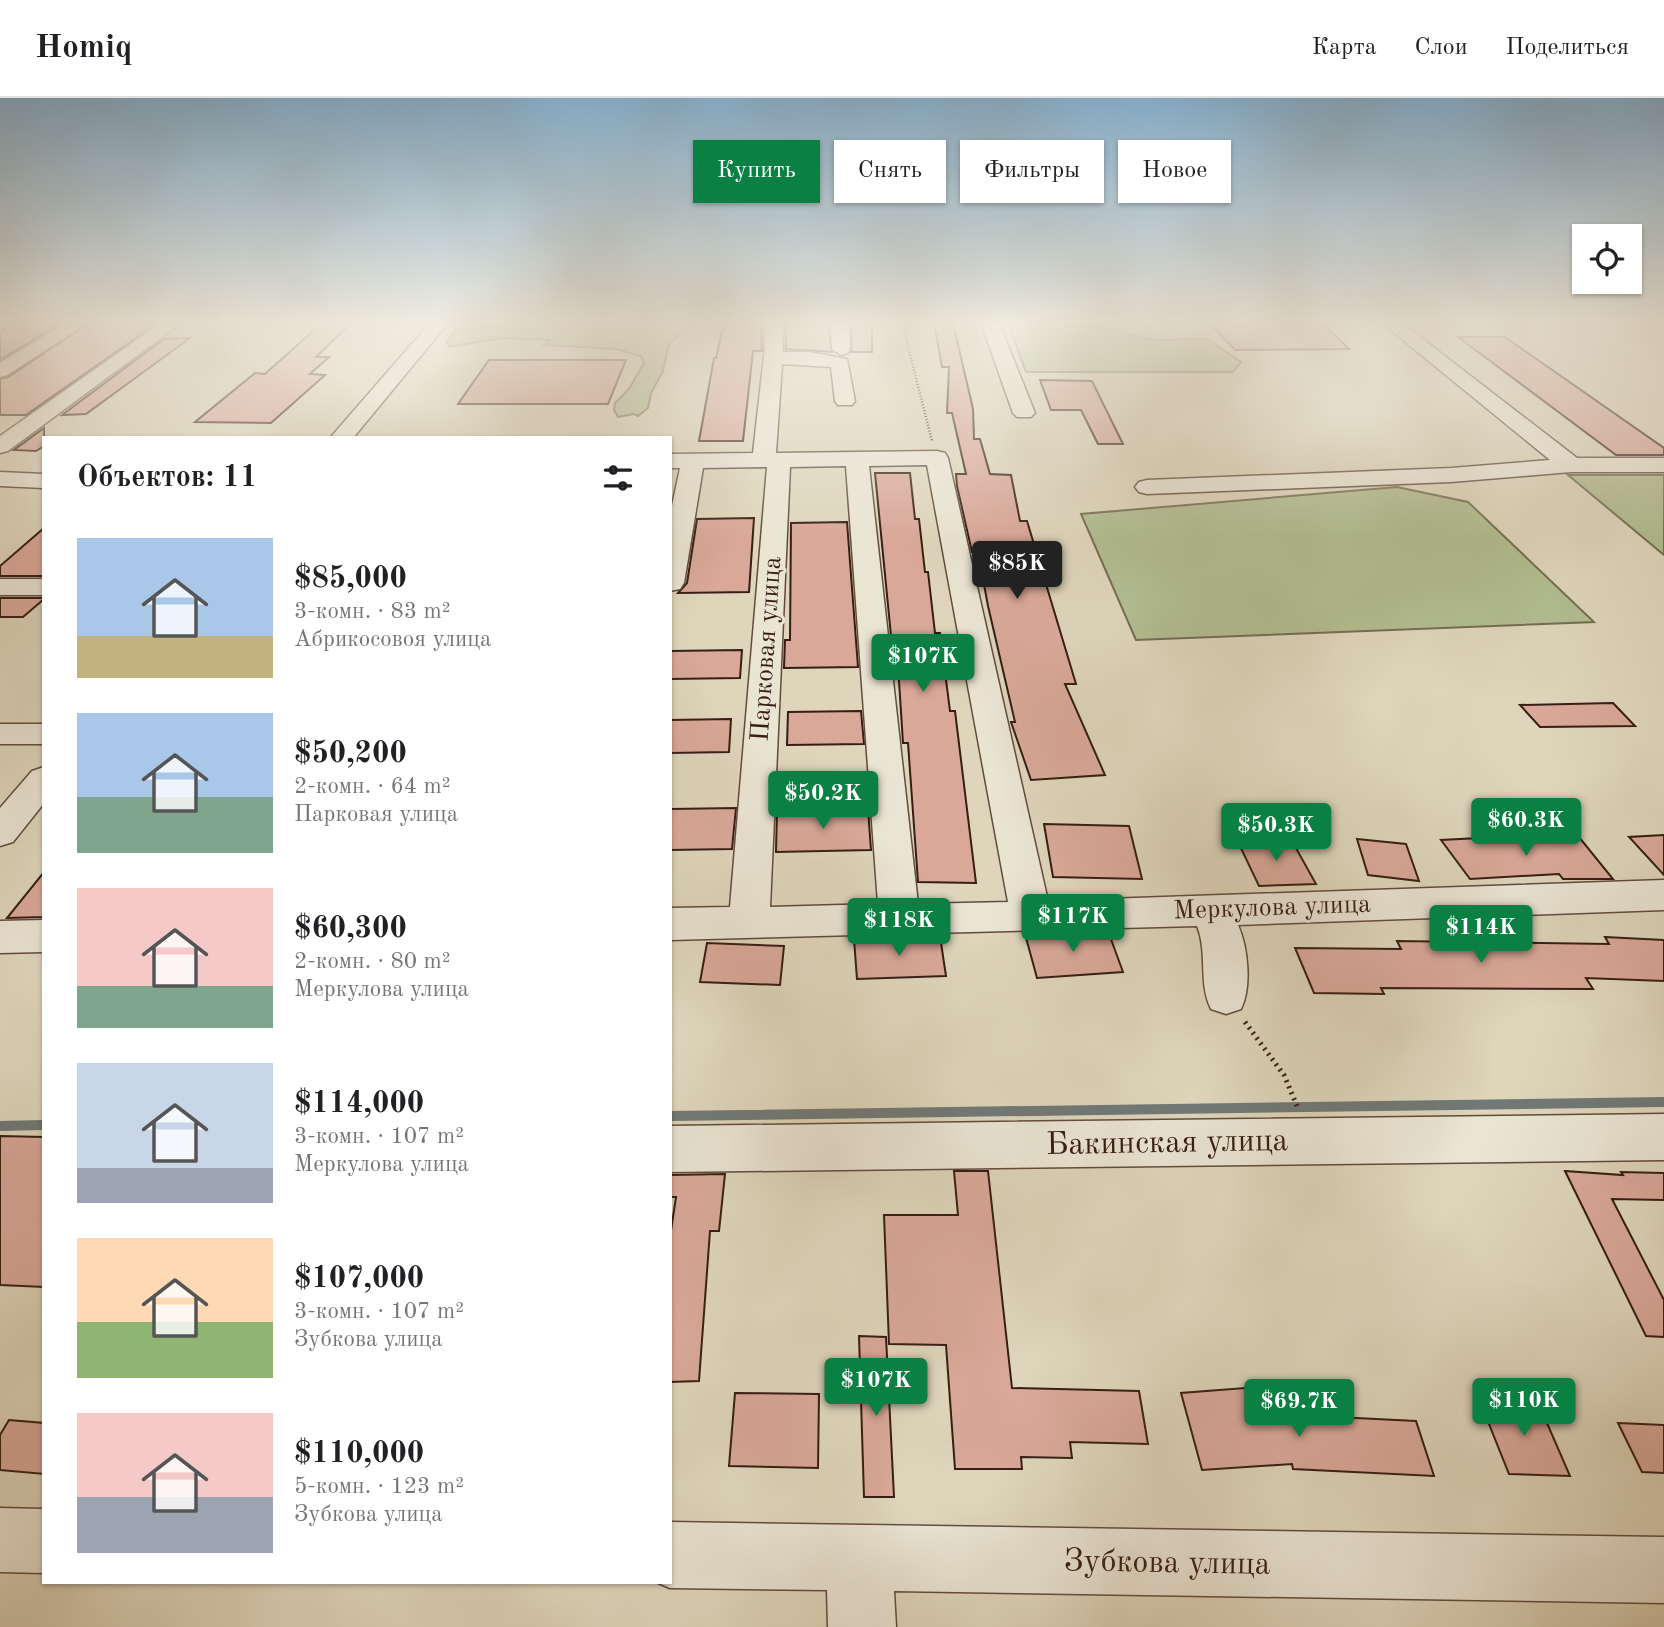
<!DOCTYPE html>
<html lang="ru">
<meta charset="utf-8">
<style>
body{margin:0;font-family:"Old Standard TT",serif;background:#f2f2f2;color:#202124;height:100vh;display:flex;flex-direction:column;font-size:26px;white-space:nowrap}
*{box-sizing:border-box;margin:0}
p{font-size:23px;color:#757577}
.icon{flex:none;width:38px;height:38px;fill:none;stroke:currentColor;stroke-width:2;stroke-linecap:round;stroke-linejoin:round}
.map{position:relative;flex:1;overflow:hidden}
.sheet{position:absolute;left:42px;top:338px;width:630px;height:1148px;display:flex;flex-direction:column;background:#fff;border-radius:0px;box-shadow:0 2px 5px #0004}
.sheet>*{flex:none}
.guide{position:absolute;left:693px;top:42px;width:665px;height:63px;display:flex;gap:14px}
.buttons{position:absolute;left:1572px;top:126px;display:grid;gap:14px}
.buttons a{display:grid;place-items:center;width:70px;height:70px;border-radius:0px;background:#fff;box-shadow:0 2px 5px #0004;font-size:35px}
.price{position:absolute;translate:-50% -60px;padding:0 16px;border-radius:7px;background:#0b8043;color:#fff;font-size:23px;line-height:46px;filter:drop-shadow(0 2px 4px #0008)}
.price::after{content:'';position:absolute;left:50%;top:42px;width:21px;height:16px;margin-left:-10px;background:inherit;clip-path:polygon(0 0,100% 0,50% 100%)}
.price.selected{background:#222;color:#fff}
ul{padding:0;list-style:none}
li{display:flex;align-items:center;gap:21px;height:175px;padding:0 35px}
li span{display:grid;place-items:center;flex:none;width:196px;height:140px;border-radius:0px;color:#555}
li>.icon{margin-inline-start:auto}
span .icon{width:84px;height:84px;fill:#fffc;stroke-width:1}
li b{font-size:30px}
h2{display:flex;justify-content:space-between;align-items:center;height:84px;padding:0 35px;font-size:30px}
.pill{padding:0 24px;border-radius:0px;background:#fff;box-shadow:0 2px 5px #0004;font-size:24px;line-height:63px}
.pill.selected{background:#0b8043;color:#fff}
header{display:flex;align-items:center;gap:42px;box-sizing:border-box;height:98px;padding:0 35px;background:#fff;border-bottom:2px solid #e0e0e0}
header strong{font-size:33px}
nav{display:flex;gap:38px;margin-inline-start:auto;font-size:24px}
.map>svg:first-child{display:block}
</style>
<header>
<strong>Homiq</strong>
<nav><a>Карта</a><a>Слои</a><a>Поделиться</a></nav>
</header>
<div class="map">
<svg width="1664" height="1529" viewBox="0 0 1664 1529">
<rect width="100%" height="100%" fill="#ded5bb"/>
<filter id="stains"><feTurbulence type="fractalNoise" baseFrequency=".00286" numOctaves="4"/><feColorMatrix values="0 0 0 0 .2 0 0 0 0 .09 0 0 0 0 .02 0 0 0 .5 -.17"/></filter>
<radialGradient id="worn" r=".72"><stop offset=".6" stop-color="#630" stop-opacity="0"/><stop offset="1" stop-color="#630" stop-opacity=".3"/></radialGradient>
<path fill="#b1bd91" stroke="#746e52" stroke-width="2" d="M506,225H693L669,246L663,273L651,295L648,310L638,318L634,316L618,319L614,312L615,305L629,291L644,265L641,258L615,251L544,247L550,242L502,240L449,249L447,244L456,231L503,229Z
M1008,225H1061L1064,227L1106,230L1152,242L1207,241L1241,264L1233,274H1026Z
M1568,377H1664V457Z
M1397,389L1468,404L1594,524L1136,542L1081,416Z"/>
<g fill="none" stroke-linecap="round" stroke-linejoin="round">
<path stroke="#707977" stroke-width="10" d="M670,1018L1664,1004
M0,1028L44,1027"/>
</g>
<path fill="#d9a899" stroke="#361e12" stroke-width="2" d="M15,225H61L0,262V233Z
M89,225H157L26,317H0V281L8,279Z
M322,225H351L316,259H329L310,276L325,277L271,325L195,324L255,275L265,276Z
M724,225H761L762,253H753L743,343H699L714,260H716Z
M785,225L828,226L832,254L786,251Z
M934,225H953L973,311L974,341H980L990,376L1011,377L1020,423H1027L1076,586H1065L1105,677L1031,682L1011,624H1015L988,508L978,454H972L957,388L956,376H966L952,315H947L949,269H942Z
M1209,225H1322L1349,251L1235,252Z
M852,226H872V254H851Z
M1458,239H1505L1664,350V357H1616Z
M190,240L86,316L62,317L164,241Z
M489,262H626L608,306H458Z
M1040,282L1092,283L1123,346H1098L1081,312H1051Z
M44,330V348L36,353L14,352Z
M875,375H910L915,421H919L925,474H928L935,535H940L950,613H955L976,785L918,784L908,645H903L898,568H894Z
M754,420L749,494L678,495L687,485L697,421Z
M847,424L858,569L784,570L785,542H790L791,425Z
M44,430V478H0V468Z
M0,500H44V501L23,519H0Z
M742,552L740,580L670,581V553Z
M1613,605L1635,628L1540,629L1520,607Z
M861,613L864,646L787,647L788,614Z
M731,621L729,654L670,655V622Z
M736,710L732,751L670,752V711Z
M868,711L871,752L776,754L777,713Z
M1044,726L1129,728L1142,781L1053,779Z
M1664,737V777L1629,739Z
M1500,739H1579L1613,781H1563L1559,776L1470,781L1441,742Z
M1357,741L1406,746L1419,783L1368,777Z
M1292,743L1316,786L1259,788L1238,744Z
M44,774V819L7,820Z
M1108,833L1123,874L1037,880L1025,836Z
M940,838L946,878L857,881L854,841Z
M1605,839L1664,842V883L1586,880L1593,891L1381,890L1384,896L1314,895L1295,850L1401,851L1397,843L1609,846Z
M707,845L784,848L780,887L700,884Z
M0,1038L44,1039V1189L0,1187Z
M954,1073H988L1012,1290L1139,1293L1148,1346L1070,1344L1072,1360L1021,1359L1022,1371H955L946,1247L889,1246L884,1117H958Z
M1565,1073L1623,1077L1621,1074L1664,1075V1102L1612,1101L1664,1202V1239L1646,1238Z
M725,1076L719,1133H710L699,1283L670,1284V1139L676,1099H670V1077Z
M859,1238L886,1239L894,1399H864Z
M1245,1290L1253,1315L1416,1323L1434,1378L1293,1371L1292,1366L1202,1372L1181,1295Z
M735,1295L819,1296L818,1370L729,1368Z
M1479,1301L1537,1302L1570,1378L1509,1376Z
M9,1322L44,1325V1376L0,1372V1337Z
M1618,1325L1664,1327V1375L1642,1374Z"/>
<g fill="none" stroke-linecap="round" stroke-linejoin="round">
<g stroke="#604c3c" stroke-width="3">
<path id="minor" d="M66,225H87L7,277L0,279V265Z
M161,225H181L8,353L0,355V338Z
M430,225H448L353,340H330Z
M764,225H782L783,254H809L847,261L855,303L852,307H838L835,303L831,269L782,266L776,355L937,353L945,355L948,360L1048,803L1664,782V812L1238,827C1248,849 1252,889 1241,911L1226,916L1211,911C1198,885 1208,855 1197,828L670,842V810L730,809L767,369L703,370L684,485L680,491L670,493V417L680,370H670V356L753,355L765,249ZM927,367L1008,804L918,806L869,368ZM846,368L878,806L770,809L790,369Z
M831,225H849L850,251L848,255L841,257L832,251Z
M981,225H999L1035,315L1031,319H1017L1013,315Z
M1382,225H1402L1577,360H1664V374H1571L1451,384L1147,396L1139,394L1135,389L1139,384L1147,382L1451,370L1550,362Z
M0,374L44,376V390L0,388Z
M0,481H44V497H0Z
M0,626H44V646H0Z
M44,669V705L13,744L0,748V710L32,673Z
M44,822V854L0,855V823Z
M1664,1016V1062L670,1074V1028Z
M0,1410L44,1411V1475L0,1474Z
M670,1424L1664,1439V1505L894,1493L896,1529H828L827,1492L670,1490L656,1484H670Z"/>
</g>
<path stroke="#361e12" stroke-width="2.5" stroke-dasharray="1 2" stroke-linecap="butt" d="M902,225L932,343
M1140,225L1151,240"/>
<path stroke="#361e12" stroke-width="5" stroke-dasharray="2 4.5" stroke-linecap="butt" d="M1245,924L1284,977L1297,1008"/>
<use href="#minor" fill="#eae4d3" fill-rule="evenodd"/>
</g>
<linearGradient id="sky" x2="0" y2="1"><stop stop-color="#87b5d6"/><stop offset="0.51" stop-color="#f0ece0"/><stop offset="1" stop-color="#f0ece0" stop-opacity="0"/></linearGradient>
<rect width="1664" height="439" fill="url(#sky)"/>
<g text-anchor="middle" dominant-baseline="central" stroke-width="6" stroke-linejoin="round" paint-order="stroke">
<g font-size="26" fill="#361e12" stroke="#eae4d3">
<text transform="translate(767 551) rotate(-86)">Парковая улица</text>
<text transform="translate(1272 810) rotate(-2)">Меркулова улица</text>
</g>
<g font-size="32" fill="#361e12" stroke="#eae4d3">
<text transform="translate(1167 1046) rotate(-1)">Бакинская улица</text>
<text transform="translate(1167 1466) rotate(1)">Зубкова улица</text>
</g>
</g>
<rect width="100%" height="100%" filter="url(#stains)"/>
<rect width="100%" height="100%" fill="url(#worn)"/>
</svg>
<div class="buttons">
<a><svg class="icon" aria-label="locate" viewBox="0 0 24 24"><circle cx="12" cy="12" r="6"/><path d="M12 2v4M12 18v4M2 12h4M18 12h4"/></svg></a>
</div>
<b class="price selected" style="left:1017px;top:503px">$85K</b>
<b class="price" style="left:923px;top:596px">$107K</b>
<b class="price" style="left:823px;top:733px">$50.2K</b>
<b class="price" style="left:1526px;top:760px">$60.3K</b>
<b class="price" style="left:1276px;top:765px">$50.3K</b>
<b class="price" style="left:1073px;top:856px">$117K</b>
<b class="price" style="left:899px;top:860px">$118K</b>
<b class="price" style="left:1481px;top:867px">$114K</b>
<b class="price" style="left:876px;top:1320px">$107K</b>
<b class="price" style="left:1524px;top:1340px">$110K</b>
<b class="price" style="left:1299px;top:1341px">$69.7K</b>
<div class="guide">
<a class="pill selected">Купить</a>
<a class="pill">Снять</a>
<a class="pill">Фильтры</a>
<a class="pill">Новое</a>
</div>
<section class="sheet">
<h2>Объектов: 11<svg class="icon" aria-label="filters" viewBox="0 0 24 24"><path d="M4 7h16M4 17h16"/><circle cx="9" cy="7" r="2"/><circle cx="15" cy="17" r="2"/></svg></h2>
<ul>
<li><span style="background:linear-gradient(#a9c7e8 70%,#c2b280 0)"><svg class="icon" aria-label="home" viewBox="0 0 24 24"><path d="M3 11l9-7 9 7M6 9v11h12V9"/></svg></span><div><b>$85,000</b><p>3-комн. · 83 m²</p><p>Абрикосовоя улица</p></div></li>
<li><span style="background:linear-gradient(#a9c7e8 60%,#7fa58c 0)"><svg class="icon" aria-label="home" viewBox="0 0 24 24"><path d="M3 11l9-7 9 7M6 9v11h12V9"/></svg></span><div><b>$50,200</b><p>2-комн. · 64 m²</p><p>Парковая улица</p></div></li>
<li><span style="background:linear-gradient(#f6c9c9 70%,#7fa58c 0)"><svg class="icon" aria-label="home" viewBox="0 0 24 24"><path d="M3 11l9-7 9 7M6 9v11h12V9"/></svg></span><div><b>$60,300</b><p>2-комн. · 80 m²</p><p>Меркулова улица</p></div></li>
<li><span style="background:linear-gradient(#c9d6e8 75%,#9aa5b1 0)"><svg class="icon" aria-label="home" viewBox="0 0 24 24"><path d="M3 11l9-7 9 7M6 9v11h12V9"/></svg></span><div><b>$114,000</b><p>3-комн. · 107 m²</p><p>Меркулова улица</p></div></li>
<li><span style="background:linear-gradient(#ffd9b3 60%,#8fb573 0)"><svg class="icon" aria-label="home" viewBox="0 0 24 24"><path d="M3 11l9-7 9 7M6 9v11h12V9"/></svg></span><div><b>$107,000</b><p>3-комн. · 107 m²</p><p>Зубкова улица</p></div></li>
<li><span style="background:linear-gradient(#f6c9c9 60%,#9aa5b1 0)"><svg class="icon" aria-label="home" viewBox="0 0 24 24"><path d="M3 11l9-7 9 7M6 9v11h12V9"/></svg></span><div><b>$110,000</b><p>5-комн. · 123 m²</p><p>Зубкова улица</p></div></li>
</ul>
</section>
</div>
